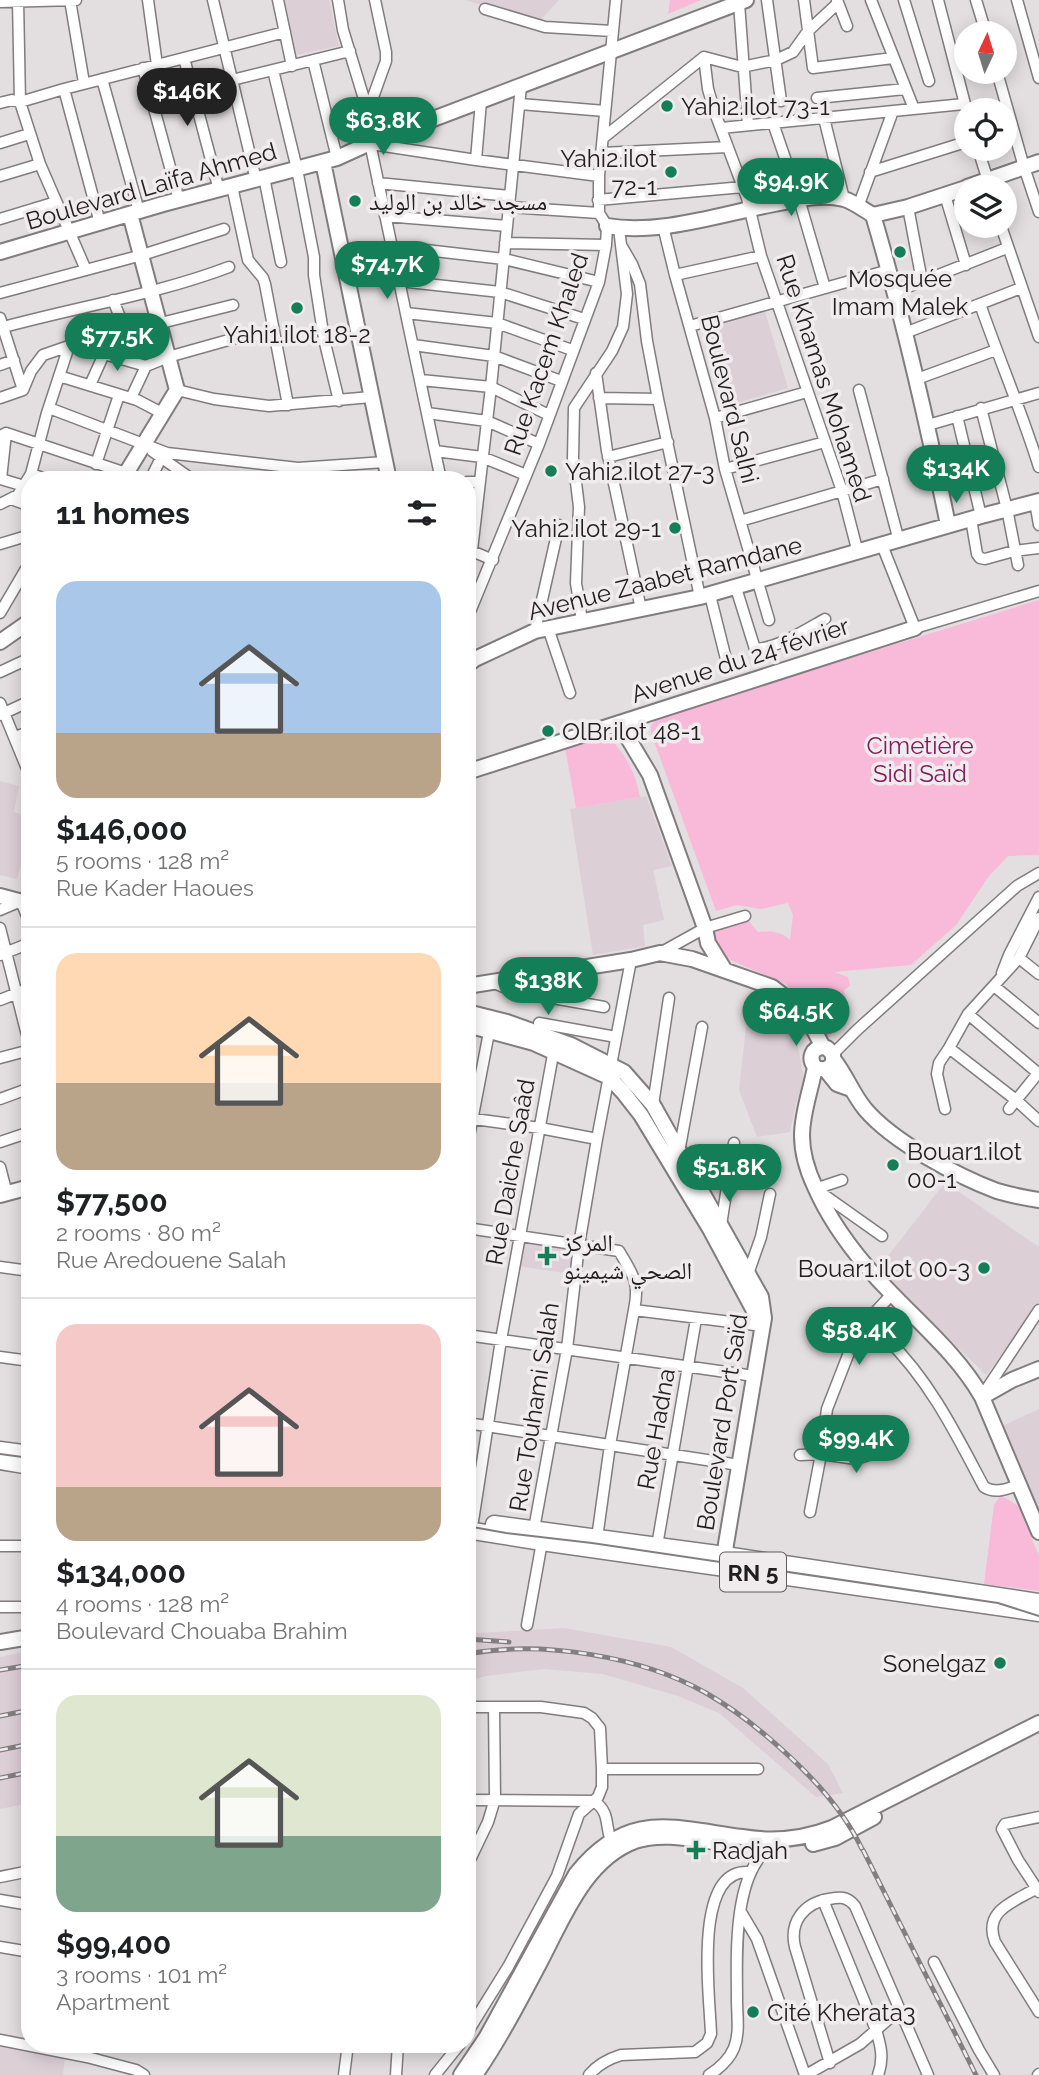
<!DOCTYPE html>
<meta charset="utf-8">
<style>
body{margin:0;font-family:Raleway,"Noto Naskh Arabic",sans-serif;background:#f2f2f2;color:#202124;height:100vh;display:flex;flex-direction:column;font-size:26px;white-space:nowrap}
*{box-sizing:border-box;margin:0}
p{font-size:23px;color:#757577}
.icon{flex:none;width:38px;height:38px;fill:none;stroke:currentColor;stroke-width:2;stroke-linecap:round;stroke-linejoin:round}
.map{position:relative;flex:1;overflow:hidden}
.panel{position:absolute;left:21px;top:471px;width:455px;height:1582px;display:flex;flex-direction:column;background:#fff;border-radius:28px;box-shadow:0 4px 18px #0003}
.panel>*{flex:none}
.needle{width:46px;rotate:4deg}
.controls{position:absolute;left:954px;top:21px;display:grid;gap:14px}
.controls a{display:grid;place-items:center;width:63px;height:63px;border-radius:50%;background:#fff;box-shadow:0 4px 18px #0003;font-size:35px}
.price{position:absolute;translate:-50% -60px;padding:0 16px;border-radius:24px;background:#147e59;color:#fff;font-size:23px;line-height:46px;filter:drop-shadow(0 2px 4px #0008)}
.price::after{content:'';position:absolute;left:50%;top:42px;width:21px;height:16px;margin-left:-10px;background:inherit;clip-path:polygon(0 0,100% 0,50% 100%)}
.price.selected{background:#222;color:#fff}
ul{padding:0;list-style:none}
li{display:grid;align-content:center;gap:14px;height:371px;padding:0 35px}
li+li{border-top:2px solid #e0e0e0}
li span{display:grid;place-items:center;height:217px;border-radius:21px;color:#555}
li>.icon{margin-inline-start:auto}
span .icon{width:126px;height:126px;fill:#fffc;stroke-width:1}
li b{font-size:30px}
h2{display:flex;justify-content:space-between;align-items:center;height:84px;padding:0 35px;font-size:30px}
.map>svg:first-child{display:block}
</style>
<div class="map">
<svg width="1039" height="2075" viewBox="0 0 1039 2075">
<rect width="100%" height="100%" fill="#e3dee0"/>
<path fill="#dccfd5" d="M285,0H329L339,46L296,55Z
M465,0H559L539,22Z
M765,312L788,388L726,406L703,330Z
M0,781L19,786L14,812L30,817V829L17,879L0,875Z
M646,796L672,866L653,870L664,920L643,925L645,946L593,955L570,809Z
M750,991L776,1004L795,1028L804,1080L796,1103L790,1132L757,1137L739,1090Z
M943,1185L959,1192L1039,1247V1305L986,1375L878,1269Z
M522,1239L577,1247L571,1274L518,1266Z
M1039,1409V1508L1000,1427Z
M564,1628L671,1647L743,1688L828,1764L843,1793L816,1797L719,1713L678,1696L603,1674L544,1669L486,1676L467,1681V1632L479,1633Z
M30,1651V1803L0,1809V1657Z
M0,2045L65,2057L63,2075H0Z"/>
<path fill="#f9b9d9" d="M670,0H701L668,14Z
M1039,600V855L1008,856L989,876L956,925L911,965L834,972L848,977L850,986L844,990L850,1016L825,1040L786,984L730,960L712,943V931L747,919L758,932C769,931 781,931 790,940L793,915L788,903L761,909L737,905L716,911L651,733V726L657,718Z
M608,736C627,757 634,769 640,797L576,808L565,748Z
M1001,1495L1018,1506L1039,1556V1591L984,1584L994,1505Z"/>
<g fill="none" stroke-linecap="round" stroke-linejoin="round">
<g stroke="#817c7e" stroke-width="13">
<path id="street" d="M18,0L20,102L40,164L86,270
M70,0L84,83
M148,0L157,65
M213,0L256,180
M278,0L292,66
M338,0L343,30L368,112L370,143L441,480
M767,0L781,101
M804,0L813,68L893,58
M837,0L847,26
M871,0L914,109
M904,0L929,81
M938,0L966,108
M976,0L986,33
M1017,0L1039,78
M0,2L76,0
M739,3L748,125
M485,9L545,27L612,31
M704,57L708,89L715,113L747,198L761,256L842,491L858,553
M184,58L219,190
M313,60L337,158
M143,68L179,200
M273,70L297,169L314,257V275L324,339L339,401
M997,72L1024,167L1039,212
M102,79L139,211
M232,80L350,51
M64,89L100,223
M817,98L905,89
M0,103L12,100L20,102L64,89L285,32
M520,104L605,111
M368,111L386,61V52L375,0
M824,118L844,199
M773,123L799,199L825,288
M721,128L964,104
M603,138L704,57L742,67L776,60L793,52L808,31L838,3
M0,143L29,134
M371,144L476,160L599,176
M978,149L990,187
M602,153L728,147
M476,160L481,101
M870,172L966,142
M0,176L40,164
M264,177L281,262
M378,183L510,196
M232,186L248,260L263,278L265,284L288,405
M945,195L966,265
M598,200L743,187
M509,207L599,213
M858,207L893,111
M908,207L922,281
M385,216L507,226
M0,219L56,202
M663,226L675,275L715,418L725,469L769,620
M1001,226L1039,337
M619,228L621,245L632,264L640,284L647,341L658,399L700,597
M505,243L606,245
M391,246L504,259L599,282
M675,275L761,256
M399,281L500,292L584,319
M895,292L1007,248
M0,293L142,255L224,229
M113,300L126,332
M980,304C999,359 1022,412 1039,467
M406,313L497,323L572,350
M0,318L23,390
M690,326L889,270
M0,328C76,307 155,295 229,267
M905,333L1021,288
M413,345L494,356L561,381
M0,365L14,360
M146,366L168,357L250,334L276,341
M596,373L607,451L641,609
M59,376L137,400L162,413
M917,379L996,350
M421,380L491,387L549,415
M90,385L104,354L146,366L131,398
M177,390L214,399L269,406L371,397
M859,390L899,541
M0,398L23,390L31,371L43,355L69,346L233,305
M599,398L658,399
M49,408L167,453L298,468L385,462
M981,408L1007,509L1018,565
M427,413L487,421L539,444
M957,416L981,516
M715,418L807,392
M928,425L1039,393
M6,433L1,479L24,486
M0,436L6,433L126,473
M152,451L193,480
M435,451L482,457L526,475
M608,457L668,442
M96,464L119,395
M725,469L825,442
M31,474L49,480
M150,480L161,458
M467,482H479
M11,499L30,506
M1035,502L1039,525
M0,504L18,495L31,474L47,413L69,346
M971,519L977,554L980,558L985,559L1014,551L1039,548
M740,521L883,479
M0,544L30,535
M882,545L915,628L1039,591
M467,549L493,560
M472,550L491,387L521,86
M736,588L755,649C776,649 807,629 825,619
M710,595L726,659
M0,613L30,562
M467,619L539,444L599,282L606,245L607,226L599,213V176L616,0
M582,621L576,583L579,507L573,458L574,408L612,351L623,327L627,294L621,245
M548,628L570,693
M535,631L559,525
M0,672L30,658
M0,703L30,776
M0,715L30,701
M14,737L30,732
M0,910L21,901L30,924
M0,928L30,1047
M660,953L705,928L745,916
M0,955L30,943
M1019,958L1039,974
M1002,973L1009,955L1039,897
M494,983L513,991L604,1007
M994,986L1039,1023
M0,1000L30,988
M968,1014L1039,1074
M539,1023L616,1037
M949,1048L1016,1100L1039,1121
M833,1054L857,1030L1017,886L1039,873
M0,1058L30,1050
M0,1099L30,1088
M653,1105L669,998
M945,1109L937,1074L939,1063L949,1048L968,1014L1019,958L1039,918
M1009,1109L1039,1072
M467,1118L540,1128L597,1139
M0,1142L30,1132
M467,1147L490,1027
M679,1152L702,1027
M0,1167L7,1194
M815,1189L842,1180
M820,1192L882,1236
M721,1225L734,1143
M467,1228L619,1251C633,1275 640,1282 634,1310L763,1326
M0,1267L30,1271
M748,1274L761,1237L770,1194
M857,1332L879,1339H887C930,1381 956,1434 984,1487C995,1494 1008,1489 1020,1484
M467,1335L754,1376
M0,1357L30,1361
M984,1393L1039,1310
M467,1423L739,1465
M800,1455L821,1454L827,1409L857,1332L892,1294
M810,1512L821,1454L856,1459L886,1449
M473,1521L501,1340L554,1049
M534,1529L567,1349L579,1245L597,1139L631,960
M597,1538L610,1445L634,1310
M0,1546H30
M657,1546L696,1319
M0,1607H28
M527,1625L542,1542
M28,1637L30,1559
M467,1707H541L584,1713L592,1718L600,1728L602,1769V1787L598,1797L579,1814L557,1876L508,1967L467,2033
M602,1769H758
M467,1800L594,1801C613,1814 603,1831 614,1846
M467,1866L488,1822L495,1799L494,1707
M0,1877L30,1871
M1037,1888C1014,1902 983,1910 995,1942L1039,2012
M1039,1892L1018,1860L1002,1829L1005,1824L1039,1817
M0,1900L30,1905
M823,1900L876,2030C881,2046 884,2059 878,2075
M741,1912L757,1939L805,2075
M0,1947L30,1952
M934,1962L979,2050L994,2075
M0,2040L87,2057L136,2070L144,2075
M830,2063L795,1947C789,1922 804,1903 829,1899C840,1897 847,1896 855,1906L928,2075
M344,2075L348,2044
M396,2075L398,2044
M435,2075L460,2044
M589,2075C598,2064 608,2059 621,2055L695,2052L707,2043L711,2034C710,1998 692,1868 749,1872
M709,2075C720,2068 729,2060 734,2048C740,2033 737,2016 737,2000C737,1955 731,1864 779,1841
M806,2075L860,2044L899,2010
M1038,2075L1039,2074"/>
</g>
<g stroke="#817c7e" stroke-width="18">
<path id="secondary" d="M323,162L389,480
M967,187L1039,162
M873,215C903,317 927,421 948,525
M607,226C660,235 721,214 774,204C795,200 822,193 844,199C854,202 864,210 873,215L908,207L966,188
M0,252L163,204L337,158L370,143L746,0
M122,480L177,390L130,214
M0,642L30,621
M467,665L475,659L535,631L700,597L981,516L1039,501
M619,723L650,775L705,928L708,943L724,969
M467,772L915,628
M0,896L30,904
M467,986L631,960L660,953L692,959L772,987L789,1000L805,1023L813,1028L823,1047L827,1048L833,1054V1063C828,1070 822,1071 815,1067
M467,1012L507,1022L571,1045L624,1072L653,1105L761,1297L764,1318L726,1544L724,1566
M467,1025L534,1043L609,1077L623,1092L641,1115L710,1229L760,1322
M823,1047C812,1048 808,1058 815,1067C811,1090 802,1112 802,1136C802,1155 807,1170 815,1187C833,1228 862,1264 894,1296C925,1328 959,1357 982,1397L1039,1532
M834,1060C847,1077 852,1093 865,1109C893,1142 957,1176 997,1191C1011,1195 1025,1198 1039,1200
M825,1069L837,1084L851,1089
M0,1195L30,1187
M982,1397L1012,1380L1039,1369
M0,1642L30,1637
M813,1844L835,1838L874,1817
M461,2075L486,2038L576,1874C628,1809 672,1828 742,1837C773,1842 804,1839 832,1828L1039,1723
M475,2075C499,2040 519,2002 539,1964C562,1921 584,1860 635,1841C664,1831 700,1841 730,1844"/>
</g>
<g stroke="#817c7e" stroke-width="19">
<path id="primary" d="M0,1450L30,1454
M0,1461L30,1466
M494,1524L725,1555L1039,1602
M467,1530L542,1542L1039,1613"/>
</g>
<use href="#street" stroke="#fff" stroke-width="10"/>
<use href="#secondary" stroke="#fff" stroke-width="14"/>
<use href="#primary" stroke="#fff" stroke-width="16"/>
<path stroke="#837f81" stroke-width="2" d="M0,1454L30,1458
M467,1526L506,1533L592,1543L998,1603L1039,1616"/>
<g stroke="#837f81" stroke-width="5">
<path id="rail" d="M467,1639L509,1642
M467,1654C541,1640 641,1656 706,1693C732,1708 757,1727 779,1747C812,1776 844,1811 862,1849
M0,1670L30,1665
M0,1716L30,1710
M0,1750L30,1744
M0,1778L30,1772
M863,1850L976,2075"/>
</g>
<use href="#rail" stroke="#f0ebed" stroke-width="2.5" stroke-dasharray="8" stroke-linecap="butt"/>
</g>
<g fill="#147e59" stroke="#f0ebed" stroke-width="2.5">
<circle cx="667" cy="106" r="7"/>
<circle cx="671" cy="172" r="7"/>
<circle cx="355" cy="201" r="7"/>
<circle cx="900" cy="252" r="7"/>
<circle cx="297" cy="308" r="7"/>
<circle cx="551" cy="471" r="7"/>
<circle cx="675" cy="528" r="7"/>
<circle cx="548" cy="731" r="7"/>
<circle cx="893" cy="1165" r="7"/>
<path d="M543.5 1245.5h7v7h7v7h-7v7h-7v-7h-7v-7h7z"/>
<circle cx="984" cy="1268" r="7"/>
<circle cx="1000" cy="1663" r="7"/>
<path d="M692.5 1839.5h7v7h7v7h-7v7h-7v-7h-7v-7h7z"/>
<circle cx="753" cy="2012" r="7"/>
</g>
<g text-anchor="middle" dominant-baseline="central" stroke-width="7" stroke-linejoin="round" paint-order="stroke">
<rect fill="#f0ebed" stroke="#5e5c5d" stroke-width="2" x="720" y="1552.5" width="66" height="39" rx="5"/>
<g font-size="23" font-weight="bold" fill="#201e1f">
<text x="753" y="1572">RN 5</text>
</g>
<g font-size="24" fill="#201e1f" stroke="#f0ebed" text-anchor="start">
<text x="681" y="106">Yahi2.ilot 73-1</text>
<text x="657" y="158" text-anchor="end">Yahi2.ilot<tspan x="657" dy="28">72-1</tspan></text>
<text x="369" y="201">مسجد خالد بن الوليد</text>
<text x="900" y="278" text-anchor="middle">Mosquée<tspan x="900" dy="28">Imam Malek</tspan></text>
<text x="297" y="334" text-anchor="middle">Yahi1.ilot 18-2</text>
<text x="565" y="471">Yahi2.ilot 27-3</text>
<text x="661" y="528" text-anchor="end">Yahi2.ilot 29-1</text>
<text x="562" y="731">OlBr.ilot 48-1</text>
<text x="907" y="1151">Bouar1.ilot<tspan x="907" dy="28">00-1</tspan></text>
<text x="563" y="1242">المركز<tspan x="563" dy="28">الصحي شيمينو</tspan></text>
<text x="970" y="1268" text-anchor="end">Bouar1.ilot 00-3</text>
<text x="986" y="1663" text-anchor="end">Sonelgaz</text>
<text x="712" y="1850">Radjah</text>
<text x="767" y="2012">Cité Kherata3</text>
</g>
<g font-size="24" fill="#201e1f" stroke="#f0ebed">
<text transform="translate(151 186) rotate(-16)">Boulevard Laïfa Ahmed</text>
<text transform="translate(546 354) rotate(-71)">Rue Kacem Khaled</text>
<text transform="translate(824 378) rotate(72)">Rue Khamas Mohamed</text>
<text transform="translate(730 399) rotate(76)">Boulevard Salhi</text>
<text transform="translate(665 578) rotate(-14)">Avenue Zaabet Ramdane</text>
<text transform="translate(740 660) rotate(-18)">Avenue du 24 février</text>
<text transform="translate(510 1172) rotate(-80)">Rue Daiche Saâd</text>
<text transform="translate(534 1407) rotate(-81)">Rue Touhami Salah</text>
<text transform="translate(722 1422) rotate(-81)">Boulevard Port Saïd</text>
<text transform="translate(656 1429) rotate(-80)">Rue Hadna</text>
</g>
<g font-size="24" fill="#821c5c" stroke="#f0ebed">
<text x="920" y="745">Cimetière<tspan x="920" dy="28">Sidi Saïd</tspan></text>
</g>
</g>
</svg>
<div class="controls">
<a><svg class="needle" viewBox="-14 -14 28 28"><path d="M0-13l5 13h-10z" fill="#e53935"/><path d="M0 13l5-13h-10z" fill="#757577"/></svg></a>
<a><svg class="icon" aria-label="locate" viewBox="0 0 24 24"><circle cx="12" cy="12" r="6"/><path d="M12 2v4M12 18v4M2 12h4M18 12h4"/></svg></a>
<a><svg class="icon" aria-label="layers" viewBox="0 0 24 24"><path d="M12 4l9 5-9 5-9-5zM3 14l9 5 9-5"/></svg></a>
</div>
<b class="price selected" style="left:187px;top:128px">$146K</b>
<b class="price" style="left:383px;top:157px">$63.8K</b>
<b class="price" style="left:791px;top:218px">$94.9K</b>
<b class="price" style="left:387px;top:301px">$74.7K</b>
<b class="price" style="left:117px;top:373px">$77.5K</b>
<b class="price" style="left:956px;top:505px">$134K</b>
<b class="price" style="left:548px;top:1017px">$138K</b>
<b class="price" style="left:796px;top:1048px">$64.5K</b>
<b class="price" style="left:729px;top:1204px">$51.8K</b>
<b class="price" style="left:859px;top:1367px">$58.4K</b>
<b class="price" style="left:856px;top:1475px">$99.4K</b>
<section class="panel">
<h2>11 homes<svg class="icon" aria-label="filters" viewBox="0 0 24 24"><path d="M4 7h16M4 17h16"/><circle cx="9" cy="7" r="2"/><circle cx="15" cy="17" r="2"/></svg></h2>
<ul>
<li><span style="background:linear-gradient(#a9c7e8 70%,#b9a48a 0)"><svg class="icon" aria-label="home" viewBox="0 0 24 24"><path d="M3 11l9-7 9 7M6 9v11h12V9"/></svg></span><div><b>$146,000</b><p>5 rooms · 128 m²</p><p>Rue Kader Haoues</p></div></li>
<li><span style="background:linear-gradient(#ffd9b3 60%,#b9a48a 0)"><svg class="icon" aria-label="home" viewBox="0 0 24 24"><path d="M3 11l9-7 9 7M6 9v11h12V9"/></svg></span><div><b>$77,500</b><p>2 rooms · 80 m²</p><p>Rue Aredouene Salah</p></div></li>
<li><span style="background:linear-gradient(#f6c9c9 75%,#b9a48a 0)"><svg class="icon" aria-label="home" viewBox="0 0 24 24"><path d="M3 11l9-7 9 7M6 9v11h12V9"/></svg></span><div><b>$134,000</b><p>4 rooms · 128 m²</p><p>Boulevard Chouaba Brahim</p></div></li>
<li><span style="background:linear-gradient(#dfe7d0 65%,#7fa58c 0)"><svg class="icon" aria-label="home" viewBox="0 0 24 24"><path d="M3 11l9-7 9 7M6 9v11h12V9"/></svg></span><div><b>$99,400</b><p>3 rooms · 101 m²</p><p>Apartment</p></div></li>
</ul>
</section>
</div>
